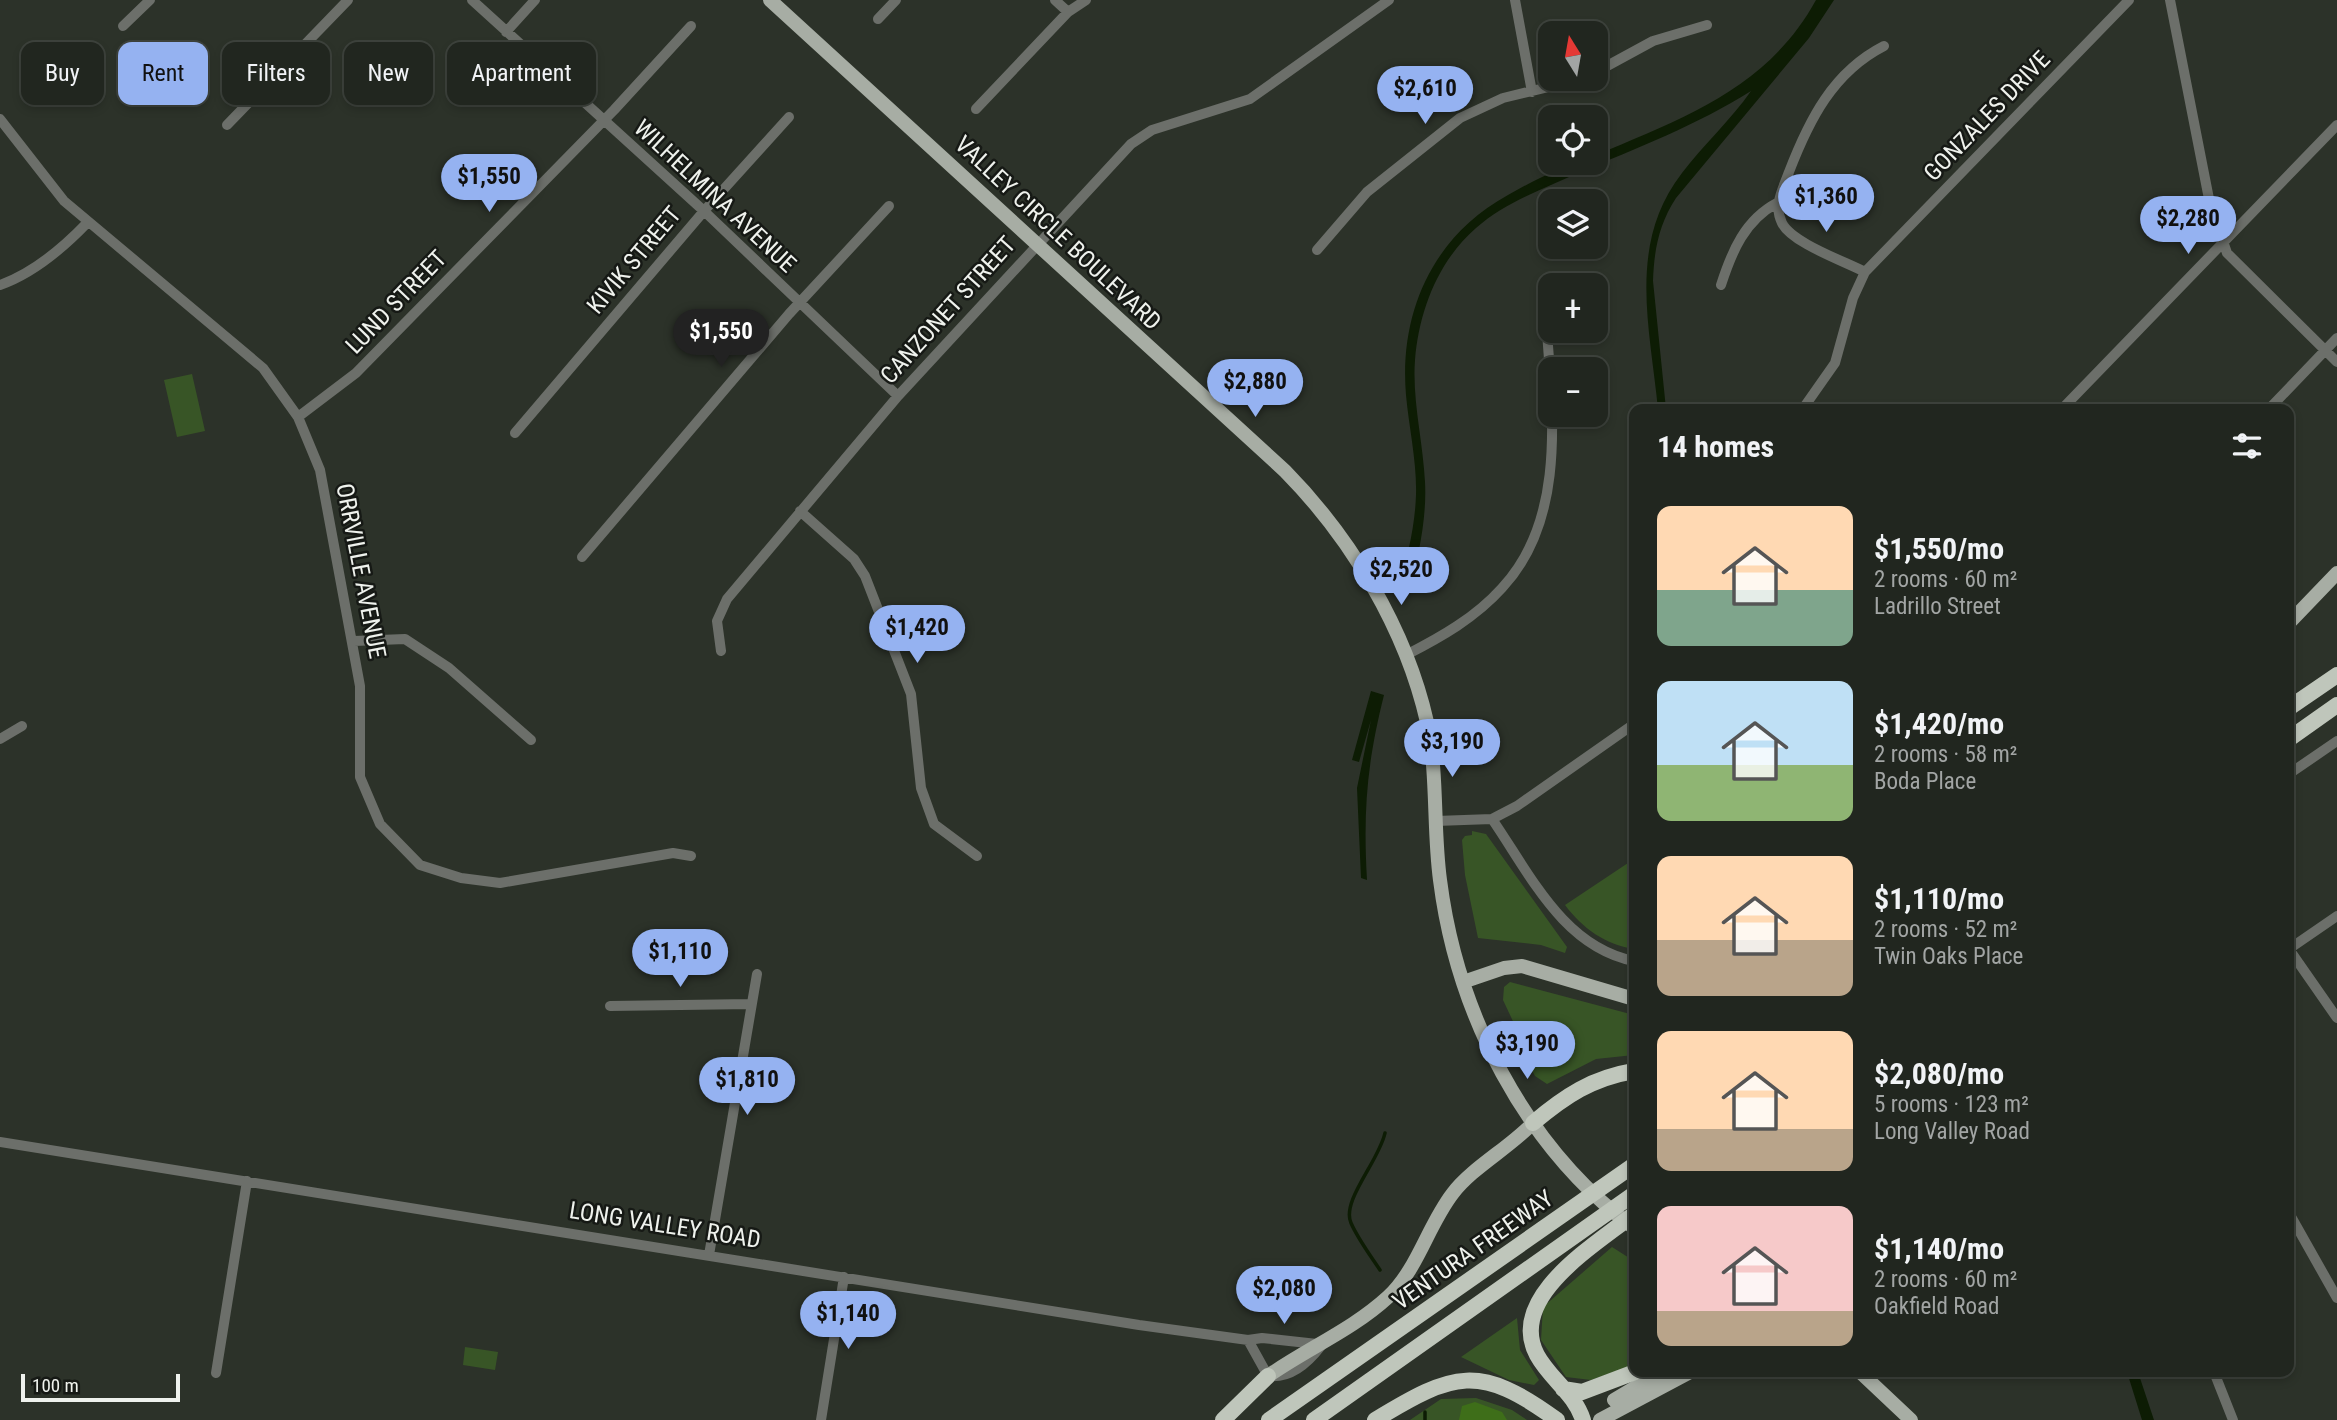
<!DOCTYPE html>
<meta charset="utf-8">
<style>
body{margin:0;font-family:"Roboto Condensed",sans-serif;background:#292e28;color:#f1f3f6;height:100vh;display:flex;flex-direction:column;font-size:26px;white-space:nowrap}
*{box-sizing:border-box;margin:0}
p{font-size:23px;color:#a2a5a4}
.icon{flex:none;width:38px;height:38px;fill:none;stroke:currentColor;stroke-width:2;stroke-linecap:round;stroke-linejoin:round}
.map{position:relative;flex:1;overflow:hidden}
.drawer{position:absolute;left:1629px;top:404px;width:665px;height:973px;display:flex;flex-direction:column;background:#21261f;border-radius:14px;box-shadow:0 4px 10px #0003,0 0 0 2px #3e433d}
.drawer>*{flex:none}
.top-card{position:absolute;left:21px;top:42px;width:665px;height:63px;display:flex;gap:14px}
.needle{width:46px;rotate:349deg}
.fabs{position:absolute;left:1538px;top:21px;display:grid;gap:14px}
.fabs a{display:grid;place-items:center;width:70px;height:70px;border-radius:14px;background:#21261f;box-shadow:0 4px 10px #0003,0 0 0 2px #3e433d;font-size:35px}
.scale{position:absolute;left:21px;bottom:18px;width:159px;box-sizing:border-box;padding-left:7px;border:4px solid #eff2ed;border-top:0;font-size:19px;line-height:24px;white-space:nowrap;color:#eff2ed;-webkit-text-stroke:5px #161915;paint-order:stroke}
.price{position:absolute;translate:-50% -60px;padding:0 16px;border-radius:24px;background:#95b2f1;color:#111;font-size:23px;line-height:46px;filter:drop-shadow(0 2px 4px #0008)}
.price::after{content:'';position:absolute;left:50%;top:42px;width:21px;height:16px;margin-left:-10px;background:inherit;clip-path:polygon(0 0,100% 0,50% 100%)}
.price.current{background:#222;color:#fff}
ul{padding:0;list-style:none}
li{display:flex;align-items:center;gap:21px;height:175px;padding:0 28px}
li span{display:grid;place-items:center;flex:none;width:196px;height:140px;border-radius:14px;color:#555}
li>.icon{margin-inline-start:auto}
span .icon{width:84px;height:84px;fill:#fffc;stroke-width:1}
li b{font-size:30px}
h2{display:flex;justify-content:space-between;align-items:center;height:84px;padding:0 28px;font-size:30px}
.pill{padding:0 24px;border-radius:14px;background:#21261f;box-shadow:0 4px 10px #0003,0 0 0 2px #3e433d;font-size:24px;line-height:63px}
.pill.current{background:#95b2f1;color:#111}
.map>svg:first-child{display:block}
</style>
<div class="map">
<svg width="2337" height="1420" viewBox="0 0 2337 1420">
<rect width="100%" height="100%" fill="#2c3229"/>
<path fill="#385526" d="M192,374L205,431L177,437L164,380Z
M1472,831L1486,834L1567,947L1565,953L1541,945L1478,938L1465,875L1462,840L1465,836L1472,835Z
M1634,859V949C1605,944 1583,929 1565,905Z
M1510,982L1634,1015V1055L1596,1059L1547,1084L1535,1076L1526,1060V1049L1503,1000L1504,987Z
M1612,1247L1634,1261V1365L1591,1380L1566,1377L1541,1340L1543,1307Z
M1517,1318L1520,1350L1539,1380L1534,1385L1509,1380L1461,1357Z
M465,1347L498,1352L495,1370L463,1365Z
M1476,1398L1512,1410L1527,1420H1410L1441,1399Z"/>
<path fill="#3e6e19" d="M1475,1402L1502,1412L1507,1420H1459L1462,1406Z"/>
<path fill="#0d1c04" d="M1816,0H1834L1809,38L1676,198C1659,224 1654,250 1653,281L1666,409H1658C1650,327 1627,244 1682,173C1703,145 1731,120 1751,91C1697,125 1637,148 1578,173C1543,189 1506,202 1476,228C1438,261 1419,311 1415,360C1412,400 1423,441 1425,482C1427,519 1418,556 1410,592L1398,589C1407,559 1415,527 1416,495C1417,462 1409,428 1406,395C1399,312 1433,236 1508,195C1535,180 1564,163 1596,163V155C1683,118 1768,88 1816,0Z
M1371,691L1384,695C1367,763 1363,810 1367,880L1361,878L1357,788L1371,720L1359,762L1352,760Z
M2127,1372H2138L2154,1420H2142Z"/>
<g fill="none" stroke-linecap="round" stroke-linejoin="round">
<path stroke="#0d1c04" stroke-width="3.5" d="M1380,1270C1370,1255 1358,1239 1351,1223C1341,1201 1379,1161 1385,1133
M1425,1420V1412"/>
<path stroke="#6c6f6a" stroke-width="10" d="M472,0L704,211L898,396
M1055,0L1068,12
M1515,0L1532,92
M2170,0L2210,204L2227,253L2337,362
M878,19L896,0
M123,26L150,0
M506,32L535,0
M1596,72L1653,41L1707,25
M976,109L1068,12L1086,0
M0,119L64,201L263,368L298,417L320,470L360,686V777L380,824L420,865L461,878L500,883L673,853L691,856
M227,125L348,0
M1317,250L1367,192L1460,118L1503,98L1582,79
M1865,272C1844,261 1792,243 1782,223C1773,205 1783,189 1789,172C1809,120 1833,72 1884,46
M0,285C34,273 62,249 87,223
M1721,285C1732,251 1745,220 1777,203
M1802,410L1835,363L1853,298L1865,272L2129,0
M2061,410L2337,125
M2268,410L2337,338
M298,417L356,373L614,110L691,26
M515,433L704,211L789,117
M800,511L854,559L865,576L911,694L921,788L934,824L977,856
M582,557L789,314L889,206
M354,641L405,639L449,668L531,740
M721,651L717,621L727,599L898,396L1131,144L1152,130L1250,99L1389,0
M1406,655C1441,637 1475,618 1502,588C1573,512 1549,392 1545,299
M0,739L22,726
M2289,774L2337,741
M1492,819C1530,874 1563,947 1634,961
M1436,821L1492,819L1517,806L1634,724
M2289,949L2337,1018
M2289,949L2337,916
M610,1006L751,1004
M0,1142L1139,1325L1248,1340L1262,1338L1317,1344
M2289,1213L2337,1298
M709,1255L757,974
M1248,1340L1268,1376C1291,1379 1308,1363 1321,1346
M2214,1372L2233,1420
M216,1373L247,1181
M821,1420L844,1277"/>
<path stroke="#a7ada4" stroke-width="14" d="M770,0L1285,471C1351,538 1406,629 1427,722C1438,774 1433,828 1440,880C1457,1014 1525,1147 1634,1228
M2289,623L2337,573
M1463,982L1504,968L1522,966L1634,999
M1860,1372L1911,1420
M1268,1376C1308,1348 1352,1330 1388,1297C1418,1269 1428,1225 1453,1193C1472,1168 1509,1148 1533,1123
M1614,1400L1661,1372
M1600,1420L1690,1372"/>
<path stroke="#bfc6bb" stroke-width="16" d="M2289,708L2337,675
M2289,739L2337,705
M1533,1123C1565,1096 1592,1078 1634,1071
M1563,1389L1582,1392L1635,1372
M1223,1420L1268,1376
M1269,1420L1634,1165
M1314,1420L1634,1194
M1375,1420C1454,1372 1479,1363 1557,1420
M1583,1420C1575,1394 1550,1379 1537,1355C1506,1297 1597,1244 1634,1214"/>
</g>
<g text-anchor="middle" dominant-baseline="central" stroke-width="5" stroke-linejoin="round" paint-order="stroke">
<g font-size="24" fill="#eff2ed" stroke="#161915">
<text transform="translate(1987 116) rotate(-46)">GONZALES DRIVE</text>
<text transform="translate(715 196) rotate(43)">WILHELMINA AVENUE</text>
<text transform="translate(1058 233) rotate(43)">VALLEY CIRCLE BOULEVARD</text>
<text transform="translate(634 260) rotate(-50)">KIVIK STREET</text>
<text transform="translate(396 302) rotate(-46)">LUND STREET</text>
<text transform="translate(948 310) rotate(-48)">CANZONET STREET</text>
<text transform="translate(361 571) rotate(79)">ORRVILLE AVENUE</text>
<text transform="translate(665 1225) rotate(9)">LONG VALLEY ROAD</text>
<text transform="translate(1473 1250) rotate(-35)">VENTURA FREEWAY</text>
</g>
</g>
</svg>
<div class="fabs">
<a><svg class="needle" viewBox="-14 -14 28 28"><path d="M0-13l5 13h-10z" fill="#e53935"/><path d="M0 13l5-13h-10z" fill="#a2a5a4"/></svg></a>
<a><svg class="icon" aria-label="locate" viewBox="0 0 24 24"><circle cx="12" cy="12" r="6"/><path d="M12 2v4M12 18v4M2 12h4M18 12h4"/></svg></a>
<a><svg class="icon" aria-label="layers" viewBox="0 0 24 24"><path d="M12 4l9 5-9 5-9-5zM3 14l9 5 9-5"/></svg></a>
<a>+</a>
<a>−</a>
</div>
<div class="scale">100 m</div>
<b class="price" style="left:1425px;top:126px">$2,610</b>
<b class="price" style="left:489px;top:214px">$1,550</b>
<b class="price" style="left:1826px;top:234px">$1,360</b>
<b class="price" style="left:2188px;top:256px">$2,280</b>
<b class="price current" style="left:721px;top:369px">$1,550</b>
<b class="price" style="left:1255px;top:419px">$2,880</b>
<b class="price" style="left:1401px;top:607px">$2,520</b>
<b class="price" style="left:917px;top:665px">$1,420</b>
<b class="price" style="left:1452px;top:779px">$3,190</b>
<b class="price" style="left:680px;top:989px">$1,110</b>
<b class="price" style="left:1527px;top:1081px">$3,190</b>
<b class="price" style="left:747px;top:1117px">$1,810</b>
<b class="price" style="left:1284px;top:1326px">$2,080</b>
<b class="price" style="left:848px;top:1351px">$1,140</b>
<div class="top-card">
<a class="pill">Buy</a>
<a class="pill current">Rent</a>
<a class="pill">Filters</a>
<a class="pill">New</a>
<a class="pill">Apartment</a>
</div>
<section class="drawer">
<h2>14 homes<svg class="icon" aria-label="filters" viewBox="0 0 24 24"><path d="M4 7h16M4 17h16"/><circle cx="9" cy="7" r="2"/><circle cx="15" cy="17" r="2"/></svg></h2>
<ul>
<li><span style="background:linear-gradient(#ffd9b3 60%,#7fa58c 0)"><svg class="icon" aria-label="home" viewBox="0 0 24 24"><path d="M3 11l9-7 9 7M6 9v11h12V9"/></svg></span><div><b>$1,550/mo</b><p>2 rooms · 60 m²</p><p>Ladrillo Street</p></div></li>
<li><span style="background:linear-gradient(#bfe0f5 60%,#8fb573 0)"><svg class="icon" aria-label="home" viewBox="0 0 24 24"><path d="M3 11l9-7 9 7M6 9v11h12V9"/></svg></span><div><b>$1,420/mo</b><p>2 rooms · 58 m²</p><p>Boda Place</p></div></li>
<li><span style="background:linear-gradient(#ffd9b3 60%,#b9a48a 0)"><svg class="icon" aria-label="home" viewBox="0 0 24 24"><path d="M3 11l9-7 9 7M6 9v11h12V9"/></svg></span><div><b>$1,110/mo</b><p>2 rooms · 52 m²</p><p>Twin Oaks Place</p></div></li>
<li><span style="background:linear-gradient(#ffd9b3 70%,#b9a48a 0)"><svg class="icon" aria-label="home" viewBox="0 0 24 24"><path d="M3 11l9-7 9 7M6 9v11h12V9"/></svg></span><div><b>$2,080/mo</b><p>5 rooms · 123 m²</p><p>Long Valley Road</p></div></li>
<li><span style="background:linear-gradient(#f6c9c9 75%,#b9a48a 0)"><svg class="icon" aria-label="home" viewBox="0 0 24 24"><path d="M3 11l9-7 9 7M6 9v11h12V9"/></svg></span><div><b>$1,140/mo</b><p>2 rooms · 60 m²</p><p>Oakfield Road</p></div></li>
</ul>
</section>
</div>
